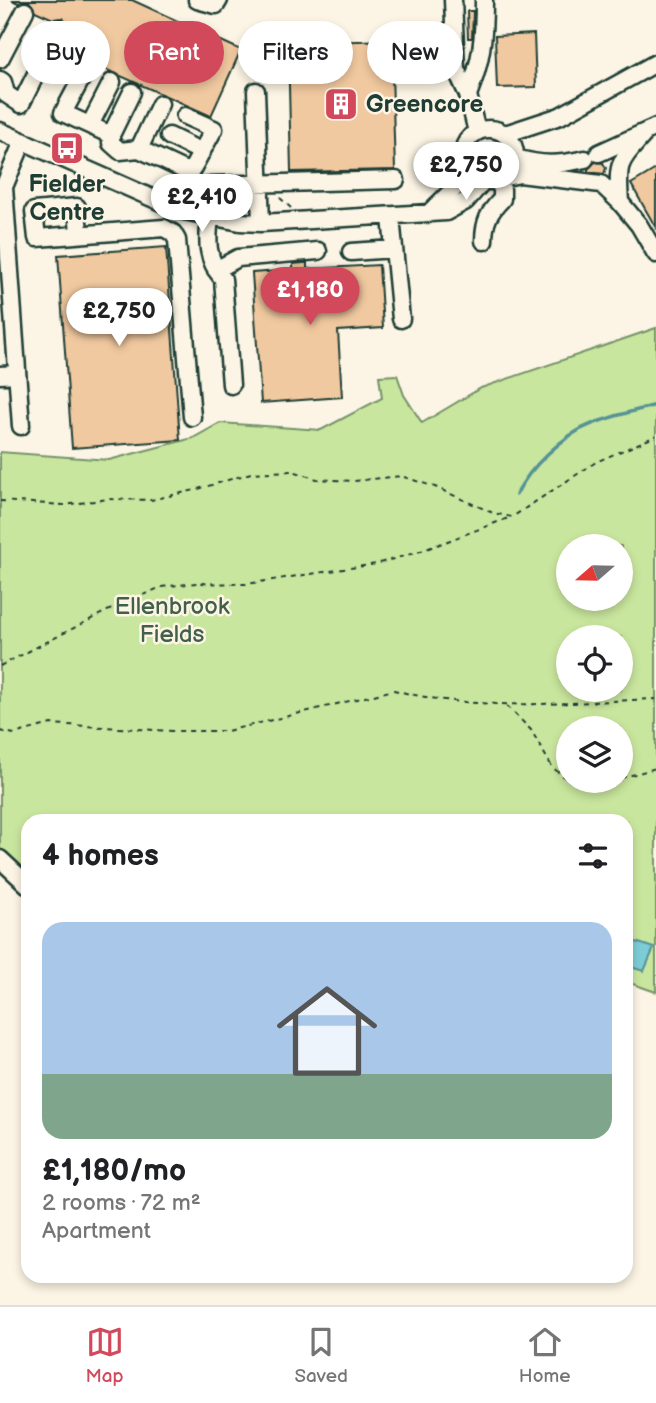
<!DOCTYPE html>
<meta charset="utf-8">
<style>
body{margin:0;font-family:"Balsamiq Sans",sans-serif;background:#f6f6f6;color:#202124;height:100vh;display:flex;flex-direction:column;font-size:26px;white-space:nowrap}
*{box-sizing:border-box;margin:0}
p{font-size:23px;color:#757577}
.icon{flex:none;width:38px;height:38px;fill:none;stroke:currentColor;stroke-width:2;stroke-linecap:round;stroke-linejoin:round}
.map{position:relative;flex:1;overflow:hidden}
.panel{position:absolute;left:21px;top:814px;width:612px;height:469px;display:flex;flex-direction:column;background:#fff;border-radius:21px;box-shadow:0 4px 10px #0003}
.panel>*{flex:none}
.top-card{position:absolute;left:21px;top:21px;width:614px;height:63px;display:flex;gap:14px}
.needle{width:46px;rotate:250deg}
.fabs{position:absolute;left:556px;top:534px;display:grid;gap:14px}
.fabs a{display:grid;place-items:center;width:77px;height:77px;border-radius:50%;background:#fff;box-shadow:0 4px 10px #0003;font-size:35px}
.price{position:absolute;translate:-50% -60px;padding:0 16px;border-radius:24px;background:#fff;color:#222;font-size:23px;line-height:46px;filter:drop-shadow(0 2px 4px #0008)}
.price::after{content:'';position:absolute;left:50%;top:42px;width:21px;height:16px;margin-left:-10px;background:inherit;clip-path:polygon(0 0,100% 0,50% 100%)}
.price.current{background:#d1495b;color:#fff}
ul{padding:0;list-style:none}
li{display:grid;align-content:center;gap:14px;height:371px;padding:0 21px}
li span{display:grid;place-items:center;height:217px;border-radius:21px;color:#555}
li>.icon{margin-inline-start:auto}
span .icon{width:126px;height:126px;fill:#fffc;stroke-width:1}
li b{font-size:30px}
h2{display:flex;justify-content:space-between;align-items:center;height:84px;padding:0 21px;font-size:30px}
.pill{padding:0 24px;border-radius:32px;background:#fff;box-shadow:0 4px 10px #0003;font-size:24px;line-height:63px}
.pill.current{background:#d1495b;color:#fff}
.tabs{display:flex;justify-content:space-around;align-items:center;height:98px;border-top:2px solid #e0e0e0;background:#fff;font-size:19px;color:#757577}
.tabs a{display:grid;justify-items:center;gap:4px}
.tabs .current{color:#d1495b}
.map>svg:first-child{display:block}
</style>
<div class="map">
<svg width="656" height="1305" viewBox="0 0 656 1305">
<rect width="100%" height="100%" fill="#fcf5e5"/>
<filter id="ink" filterUnits="userSpaceOnUse"><feTurbulence type="fractalNoise" baseFrequency=".0143" numOctaves="2"/><feDisplacementMap in="SourceGraphic" scale="14" xChannelSelector="R" yChannelSelector="G"/><feConvolveMatrix kernelMatrix="1 2 1 2 8 2 1 2 1" color-interpolation-filters="sRGB"/></filter>
<g filter="url(#ink)">
<path fill="#c9e69e" stroke="#749269" stroke-width="2" fill-rule="evenodd" d="M656,328V992L627,982L626,821H28V876L0,852V452L109,460L193,438L220,423L321,430L382,398L379,376L397,375L404,395L422,423L481,388ZM569,546H621V598H569ZM569,637H621V690H569ZM569,728H621V780H569Z"/>
<path fill="#7dcdd7" stroke="#579396" stroke-width="2" d="M627,939L654,948L644,971L627,966Z"/>
<g fill="none" stroke-linecap="round" stroke-linejoin="round">
<path stroke="#579396" stroke-width="3.5" d="M516,495C529,468 563,435 592,424C612,416 635,411 656,405"/>
</g>
<path fill="#f1c9a0" stroke="#1f3d34" stroke-width="2" d="M12,0H132L241,50L211,116L71,54L80,32L69,27L63,18L53,19L35,11L29,1L18,3Z
M467,11H473L472,38H468Z
M534,34L536,87L497,88L495,36Z
M391,40L395,170L291,172L288,43Z
M595,162L603,163L606,168L604,174L588,172V169Z
M656,169V228L631,184Z
M166,247L180,440L72,448L58,255Z
M304,263H307V269L379,265L383,328L338,331L342,397L261,403L252,273L293,270V264Z"/>
<g fill="none" stroke-linecap="round" stroke-linejoin="round">
<g stroke="#1f3d34" stroke-width="21">
<path id="minor" d="M197,0L216,5L219,0
M453,0L456,69L468,95L477,132
M0,59L25,11
M86,70L63,113L111,135
M0,80L3,82L6,94L21,104L59,28
M256,91L261,223
M132,92L111,135V143L120,151L139,149L190,173L214,129L185,116
M468,95C482,60 484,38 484,0
M90,125L112,82
M463 155a26 26 0 1 1 52 0a26 26 0 1 1-52 0Z
M0,131L179,210L240,222L261,223L446,212L466,201L484,180
M505,134L560,116L656,63
M169,136L202,152
M139,149L160,104
M599,153L656,127
M516,158C543,166 558,165 585,159
M501,178L520,174L601,184L620,202L639,225L656,254
M210,185L396,180
M620,202C617,162 618,164 644,134
M428,214L463,180L467,167
M210,217C207,241 206,259 223,279L231,385
M391,217L401,319
M79,234L77,207L34,211L37,238L164,228L173,233L177,240L192,417
M484,241C484,222 489,212 502,199V189L497,180
M351,252L394,249
M216,270L238,258L318,251
M0,375L17,374
M21,426L4,187L23,141
M0,859L28,885"/>
</g>
<path stroke="#1f3d34" stroke-width="2" stroke-dasharray="5 5" stroke-linecap="butt" d="M280,198L291,208
M0,501L64,505L109,499L151,500L195,490L251,473L293,471L317,479L354,481L401,476L435,487L493,513L512,517L596,462L656,436
M0,666L105,612L161,587L196,583L246,584L376,564L421,551L511,517
M507,706L531,730L552,767L569,781L598,784L610,780
M0,731L14,734L51,724L172,731H227L394,690C479,713 569,702 656,699
M621,778L656,768"/>
<use href="#minor" stroke="#fcf5e5" stroke-width="16"/>
</g>
</g>
<defs>
<g id="building-square" transform="scale(1.75)"><rect x="-9" y="-9" width="18" height="18" rx="4" fill="#d1495b" stroke="#fcf5e5"/><path d="M-4-6H4V6H1V3H-1V6H-4ZM-2.5-4.3h1.7v1.8h-1.7ZM.8-4.3h1.7v1.8H.8ZM-2.5-1h1.7V.8h-1.7ZM.8-1h1.7V.8H.8Z" fill="#fff"/></g>
<g id="bus-square" transform="scale(1.75)"><rect x="-9" y="-9" width="18" height="18" rx="4" fill="#d1495b" stroke="#fcf5e5"/><path d="M-5-6H5V4H4V6H2V4H-2V6H-4V4H-5ZM-3.5-4V0h7V-4ZM-3.5 1.2v1.5H-2V1.2ZM2 1.2v1.5H3.5V1.2Z" fill="#fff"/></g>
</defs>
<g fill-rule="evenodd">
<use href="#building-square" x="341" y="104"/>
<use href="#bus-square" x="67" y="148"/>
</g>
<g text-anchor="middle" dominant-baseline="central" stroke-width="5" stroke-linejoin="round" paint-order="stroke">
<g font-size="24" font-weight="bold" fill="#1f3d34" stroke="#fcf5e5" text-anchor="start">
<text x="366" y="104">Greencore</text>
<text x="67" y="184" text-anchor="middle">Fielder<tspan x="67" dy="28">Centre</tspan></text>
</g>
<g font-size="24" fill="#415f49" stroke="#fcf5e5">
<text x="172" y="606">Ellenbrook<tspan x="172" dy="28">Fields</tspan></text>
</g>
</g>
</svg>
<div class="fabs">
<a><svg class="needle" viewBox="-14 -14 28 28"><path d="M0-13l5 13h-10z" fill="#e53935"/><path d="M0 13l5-13h-10z" fill="#757577"/></svg></a>
<a><svg class="icon" aria-label="locate" viewBox="0 0 24 24"><circle cx="12" cy="12" r="6"/><path d="M12 2v4M12 18v4M2 12h4M18 12h4"/></svg></a>
<a><svg class="icon" aria-label="layers" viewBox="0 0 24 24"><path d="M12 4l9 5-9 5-9-5zM3 14l9 5 9-5"/></svg></a>
</div>
<b class="price" style="left:466px;top:202px">£2,750</b>
<b class="price" style="left:202px;top:234px">£2,410</b>
<b class="price current" style="left:310px;top:327px">£1,180</b>
<b class="price" style="left:119px;top:348px">£2,750</b>
<div class="top-card">
<a class="pill">Buy</a>
<a class="pill current">Rent</a>
<a class="pill">Filters</a>
<a class="pill">New</a>
</div>
<section class="panel">
<h2>4 homes<svg class="icon" aria-label="filters" viewBox="0 0 24 24"><path d="M4 7h16M4 17h16"/><circle cx="9" cy="7" r="2"/><circle cx="15" cy="17" r="2"/></svg></h2>
<ul>
<li><span style="background:linear-gradient(#a9c7e8 70%,#7fa58c 0)"><svg class="icon" aria-label="home" viewBox="0 0 24 24"><path d="M3 11l9-7 9 7M6 9v11h12V9"/></svg></span><div><b>£1,180/mo</b><p>2 rooms · 72 m²</p><p>Apartment</p></div></li>
</ul>
</section>
</div>
<nav class="tabs">
<a class="current"><svg class="icon" aria-label="map" viewBox="0 0 24 24"><path d="M3 6l6-2 6 2 6-2v14l-6 2-6-2-6 2zM9 4v14M15 6v14"/></svg>Map</a>
<a><svg class="icon" aria-label="saved" viewBox="0 0 24 24"><path d="M7 4h10v16l-5-4-5 4z"/></svg>Saved</a>
<a><svg class="icon" aria-label="home" viewBox="0 0 24 24"><path d="M3 11l9-7 9 7M6 9v11h12V9"/></svg>Home</a>
</nav>
